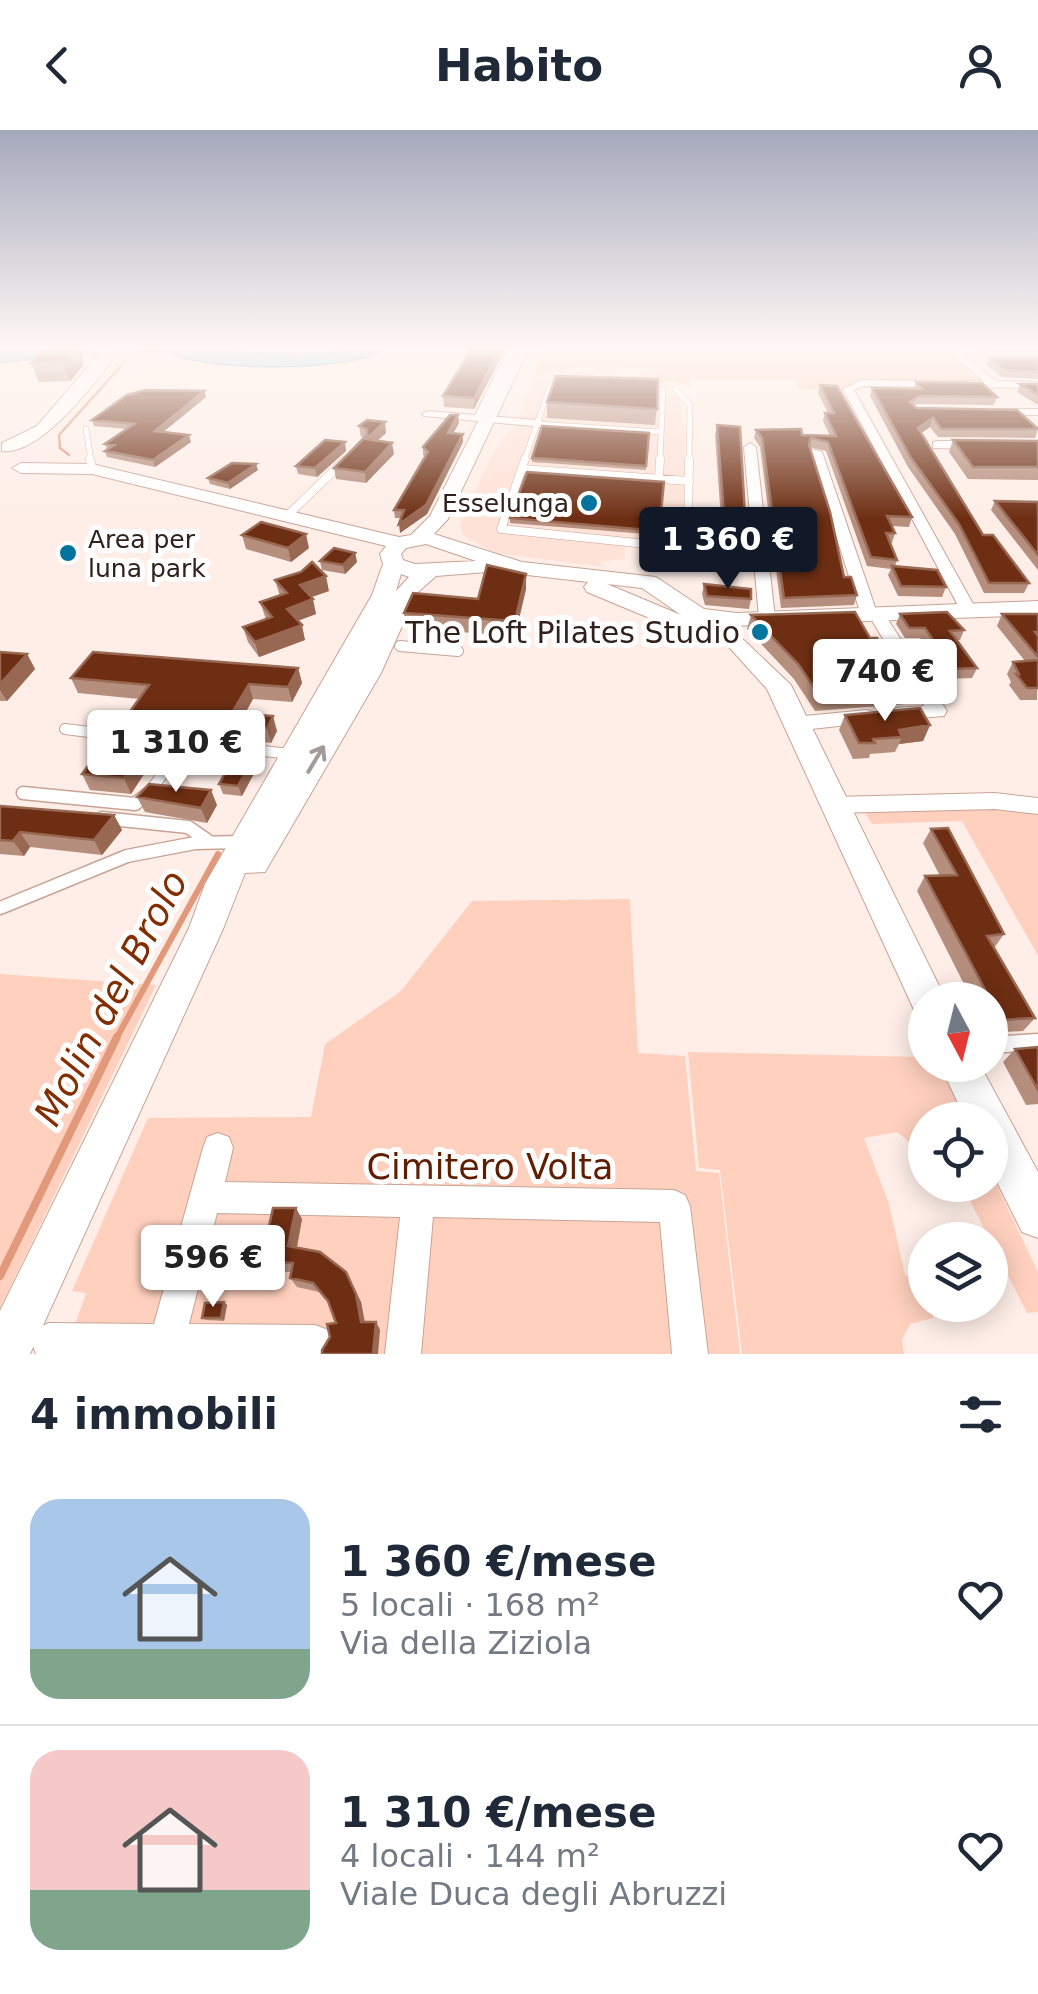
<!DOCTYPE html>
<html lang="it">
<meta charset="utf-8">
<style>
body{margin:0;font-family:"DejaVu Sans",sans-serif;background:#f2f2f3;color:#1f2937;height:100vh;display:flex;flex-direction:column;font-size:38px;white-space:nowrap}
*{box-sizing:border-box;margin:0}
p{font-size:32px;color:#747a83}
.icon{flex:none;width:55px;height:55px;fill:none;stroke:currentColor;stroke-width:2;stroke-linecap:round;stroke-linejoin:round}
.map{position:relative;height:1224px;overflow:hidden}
.details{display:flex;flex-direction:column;background:#fff;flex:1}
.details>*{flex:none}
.needle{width:65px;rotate:173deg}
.buttons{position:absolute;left:908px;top:852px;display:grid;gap:20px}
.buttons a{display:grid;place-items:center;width:100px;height:100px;border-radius:50%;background:#fff;box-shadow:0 5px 25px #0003;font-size:50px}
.price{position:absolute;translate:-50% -85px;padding:0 22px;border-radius:10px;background:#fff;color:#222;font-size:32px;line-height:65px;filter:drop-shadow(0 2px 5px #0008)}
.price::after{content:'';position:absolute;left:50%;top:60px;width:30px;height:22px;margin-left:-15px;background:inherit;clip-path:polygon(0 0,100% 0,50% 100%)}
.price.selected{background:#111827;color:#fff}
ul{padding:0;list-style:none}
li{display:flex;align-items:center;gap:30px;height:250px;padding:0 30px}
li+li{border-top:2px solid #e0e1e3}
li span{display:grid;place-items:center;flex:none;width:280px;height:200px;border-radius:30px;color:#555}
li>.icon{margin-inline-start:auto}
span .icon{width:120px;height:120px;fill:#fffc;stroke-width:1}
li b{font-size:42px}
h2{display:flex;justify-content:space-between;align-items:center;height:120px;padding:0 30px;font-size:42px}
header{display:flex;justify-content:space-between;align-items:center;height:130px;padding:0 30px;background:#fff;font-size:45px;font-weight:700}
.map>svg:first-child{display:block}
</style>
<header><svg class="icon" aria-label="back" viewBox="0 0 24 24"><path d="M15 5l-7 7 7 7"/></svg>Habito<svg class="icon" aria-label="person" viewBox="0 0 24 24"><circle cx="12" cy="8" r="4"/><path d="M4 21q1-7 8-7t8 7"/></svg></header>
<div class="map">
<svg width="1038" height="1224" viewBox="0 0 1038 1224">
<rect width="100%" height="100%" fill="#feeee7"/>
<path fill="#ffe2d7" d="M596,238L648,241L646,254L659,265H679L685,298L683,407L659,405L646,413L626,411L624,429L599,432L605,437L495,423L464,406L460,396L483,342L500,311L516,296L533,251L551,243Z"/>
<path fill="#ffd0be" d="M545,218H967L969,221L950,222L981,252L859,251L841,261L800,260L794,249H689L691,257L675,251L641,254V242L666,241C622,238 576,230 534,248Z
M998,678L1038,684V826L962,691L872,694L865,683Z
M630,769L638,923L685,926L696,1041L719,1043L740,1224H65L86,1163L72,1161L148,988L311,987L325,914L401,861L472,771Z
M0,844L156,855L0,1178Z
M688,922L925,927V935H940L966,990H925V1014L909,1012L897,1002L864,1008L889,1074L905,1145L925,1151V1175H936L933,1188L910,1194L902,1210L904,1224H742L720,1040L699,1038Z
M990,1041L1038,1142V1182L1027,1183L962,1055H990Z"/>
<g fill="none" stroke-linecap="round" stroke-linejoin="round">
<path stroke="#e2987b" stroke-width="2.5" d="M69,325L60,318L59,305L130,226L145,221L173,222"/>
<path stroke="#e2987b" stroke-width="6" d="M116,909L218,724"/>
<path stroke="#e2987b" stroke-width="8" d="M0,1146L117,907"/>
<g stroke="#c8a395" stroke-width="6">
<path id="lane-far4" d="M675,259L690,275L689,331
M538,294L660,302
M86,299L91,331
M524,331L550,257L564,252
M660,331L663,259"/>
</g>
<g stroke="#c8a395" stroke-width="9">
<path id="lane-far3" d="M90,329L92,339
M525,329L501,399L656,415
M522,339L689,351
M659,349L660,329
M287,386L344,331
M663,415L679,420V431L661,434L645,427L647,418Z
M675,418L688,408L689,329"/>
</g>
<g stroke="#c8a395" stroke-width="12">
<path id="lane-far2" d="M400,516L458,521
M65,599L122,606
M144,608L291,624
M23,663L46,665
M147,665L186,613"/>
</g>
<g stroke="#c8a395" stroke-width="15">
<path id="lane-far1" d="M23,663L135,674L149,663
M102,688L188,697L207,710
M0,778L127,726L195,713L240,712"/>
</g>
<g stroke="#c8a395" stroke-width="19">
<path id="lane" d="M990,915L1038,912"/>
</g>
<g stroke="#c8a395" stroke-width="2">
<path id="street" d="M509,218H519L486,286L538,290L542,291V297L424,286L422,284L428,281L475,285Z
M958,220L996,251L1038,252V258L864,256L854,260L977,481L969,486L961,481L843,259L862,250L983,251L954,225Z
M995,279H1038V285L991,284L989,282Z
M937,311H976L982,315L976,319L933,318V312Z
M750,313L756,317L775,488L767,493L759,488L744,317Z
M812,319L822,322L876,480L885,485L947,581L944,586L896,590L886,584L896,578L924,576L871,489L861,485L810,322Z
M867,580L874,582L877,587L874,592L794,601L784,594L794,587Z
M995,663L1038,668V684L995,679L833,683L825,681L822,675L825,669L833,667Z
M218,1003L229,1007L233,1018L225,1052L674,1060L685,1065L690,1076L708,1224H672L660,1092L433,1087L421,1224H385L400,1087L217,1083L189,1194L315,1195L328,1200L333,1213L328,1224H36L31,1211L36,1198L49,1193L154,1194L203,1018L207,1007Z"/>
</g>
<g stroke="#c8a395" stroke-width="2">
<path id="secondary" d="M104,218H116L114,228C92,256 40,326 2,321V313L37,296Z
M515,218H529L448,389L434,404L522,432L656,447L704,479L737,483L1038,471V485L729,496L791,555L946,870H925V886L915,882L767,559L728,516L695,494L684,501L676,499L587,462L584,457L588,452L519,444L488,435L487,442L436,446L417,463L381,543L265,742L245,743L223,799L30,1224H0V1181L189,798L205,754L372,465L383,434L380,424L386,416L92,344L21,343L12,338L21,333L92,334L399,407L411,405L430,386ZM426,414L476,431L415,434L403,430L401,424L406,418ZM401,444L409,447L396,461ZM607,454L642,458L681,485Z
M940,935H980L1038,1042V1108L1022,1102L990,1038V990H966Z"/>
</g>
<g stroke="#5b90ac" stroke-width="2">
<path id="primary" d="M97,218H144C134,225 107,225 97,218Z"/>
</g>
<g stroke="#5b90ac" stroke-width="3">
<path id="highway" d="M35,218H90L81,223L0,232V222Z
M161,218L302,226L384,218C353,243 191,241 161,218Z"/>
</g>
<use href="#lane-far4" stroke="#fff" stroke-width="5"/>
<use href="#lane-far3" stroke="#fff" stroke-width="8"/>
<use href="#lane-far2" stroke="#fff" stroke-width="10"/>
<use href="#lane-far1" stroke="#fff" stroke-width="12"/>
<use href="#lane" stroke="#fff" stroke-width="16"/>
<use href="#street" fill="#fff" fill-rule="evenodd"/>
<use href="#secondary" fill="#fff" fill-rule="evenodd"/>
<use href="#primary" fill="#aae0fb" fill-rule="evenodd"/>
<use href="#highway" fill="#72cbf9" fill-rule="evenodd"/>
</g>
<path fill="#b68e7d" d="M472,218L474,279L444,277L443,266Z
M977,218H1038V222L976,221Z
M83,226V236L70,251L39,252L31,233Z
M990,228H1038V249L1001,247L987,235Z
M916,252L997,267L994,275L917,274L914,276L916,278L1038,299L1035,308L938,307L930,297L921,303L983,405L1029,453L1024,463H984L955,404L908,337L870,266L872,258L913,259Z
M1020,254H1038V275L1017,262Z
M820,255L912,387L909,397L892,396L895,403L892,413H890L897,430L895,436L946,457L942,467L898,466L888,445L891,439L867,436L826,321L809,317L844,447L857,465L854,475L781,478L760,317L754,308L756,300L830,306L823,291L825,283H828L818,263Z
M204,261L206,267L163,302L191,312L155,337L107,327L105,321L107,319L105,314L126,299L94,296L92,290Z
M547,272L657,279L655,295L547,288Z
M459,293L453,303L463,312L427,384L400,403L401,388H395L394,380L425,327L423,325V317Z
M717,295L747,422L745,433L724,431L715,305Z
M359,296L386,303L377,311L394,324L366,353L336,349L334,338L364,308L361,307Z
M649,303L646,340L532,332V328Z
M953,310L1038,311V350L968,349L949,322Z
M346,321L317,347L298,344L296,336Z
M258,340L230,359L210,354L208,348Z
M664,352L659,405L510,393V388Z
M995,371L1038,372V440L991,380Z
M242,405L309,418L291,432L246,419Z
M355,423L357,432L345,444L322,440L320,431Z
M275,450L329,461L311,467L316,484L298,491L305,510L259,527L248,512L243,497L266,489L260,472L280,466Z
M704,454L751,469L749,479L705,475L702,464Z
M526,459L515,506L405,498L404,483Z
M900,484L964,500L960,510H957L977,538L972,548L948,549L920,508H905L896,494Z
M1002,484H1038L1037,570H1020L1009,555L1011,552L1007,544L1013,532L1025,531L997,496Z
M751,485L870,508L883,521L878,535H857L866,551L885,550L882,544L887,530L924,559L918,573L815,581L794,549L747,499Z
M0,522L27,524L35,539L7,571H0Z
M298,538L302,553L292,572L253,569L245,584L277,601L271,613L136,598L129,583L139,569L78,563L71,548Z
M845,585L930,595L923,611L899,614L895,622L870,624L869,628L853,629L839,600Z
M161,618L131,664L90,660L82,644Z
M258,619L261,630L242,666L223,664L219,654Z
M137,667L217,675L207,693L145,682Z
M0,676L114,685L122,700L102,725L30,717L24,726L0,724Z
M931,699L1004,804L994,818L1035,888L1023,901L990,903V870H972L917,761L925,746H940L923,713Z
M1038,917V974L1026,975L1003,932L1015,919Z
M302,1089L297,1118L346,1142L361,1172L365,1192H376L380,1200L330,1207L336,1193L329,1174L319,1162L297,1157L290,1148L291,1142H269L261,1132Z
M224,1172L227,1175L224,1191L206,1190L202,1188Z"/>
<path fill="#986853" d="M76,218H80L83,226V236L70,251L63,231Z
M501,218H506L474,279V268Z
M204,261L206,267L157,307L155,301Z
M458,285L459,293L449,311L448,303Z
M933,288L930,297L915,307L918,298Z
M385,292L386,303L367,320L366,309Z
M463,304V312L427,384L400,403L399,394Z
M189,305L191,312L155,337L153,330Z
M345,312L346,321L317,347L315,338Z
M392,313L394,324L366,353L365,342Z
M256,334L258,340L230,359L228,353Z
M306,404L309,418L291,432L288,418Z
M355,423L357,432L345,444L343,435Z
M526,444V459L515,506V491Z
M326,446L329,461L303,470L300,455Z
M313,469L316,484L291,493L287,479Z
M302,495L305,510L259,527L255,512Z
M27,524L35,539L7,571L0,560V554Z
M298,538L302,553L292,572L288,557Z
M249,554L253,569L238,595L232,583Z
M273,586L277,601L271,613L267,598Z
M930,595L923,611L899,614L902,607L899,600Z
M154,603L161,618L131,664L124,648Z
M258,619L261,630L242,666L238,656Z
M211,660L217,675L207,693L201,678Z
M114,685L122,700L102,725L94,710Z
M20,702L30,717L24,726L13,711Z
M296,1078L302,1089L295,1126L288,1116Z
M346,1142L361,1172L366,1200L361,1192Z
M224,1172L227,1175L224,1191L221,1188Z
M376,1192L380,1200L378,1224H373Z"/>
<path fill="#6d2e13" stroke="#986853" stroke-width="2.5" d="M43,218H76L63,231L31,233Z
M472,218H501L474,268L443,266Z
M990,228H1038V242L1004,240Z
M556,246L658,249L657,279L547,272Z
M916,252L982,253L997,267L920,266L910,272L916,278L1017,280L1038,299H941L933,288L918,298L983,405H993L1029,453H989L959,394L911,328L872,258L922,259Z
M1020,254H1038V265Z
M820,255L837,256L912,387L887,386L895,403H886L897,430L871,427L828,312L811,308L809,315L830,382L844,447H851L857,465L784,468L762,308L756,300L801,299L802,305L836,306L825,283H834Z
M146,260L204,261L155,301L189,305L153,330L105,321L114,315L105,314L134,294L92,290L127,265Z
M450,285H458L448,303L463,304L426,375L399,394L404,380H394L428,322L423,317Z
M367,290L385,292L366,309L392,313L365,342L334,338L367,305V299L359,296Z
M717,295L740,297L747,422L727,420Z
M542,296L649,303L646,336L532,328Z
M325,310L345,312L315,338L296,336Z
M953,310L1038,311V337H973Z
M232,333L256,334L228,353L208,348Z
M527,342L664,352L659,401L510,388Z
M995,371L1038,372V425Z
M261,392L306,404L288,418L242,405Z
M334,418L355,423L343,435L320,431Z
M312,432L326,446L300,455L313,469L287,479L302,495L255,512L243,497L272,487L260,472L287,463L275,450L301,442Z
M487,435L526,444L515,491L404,483L413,463L478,469Z
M892,436L937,440L946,457L901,456Z
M704,454L751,459V469L707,466Z
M855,482L870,508H877L883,521H849L866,551L899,550L887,530H906L924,559L820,567L799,535L751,485Z
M947,482L964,500L950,501L977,538L953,539L925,498H909L900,484Z
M1002,484H1038V502H1035L1038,506V527Z
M0,522L27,524L0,554Z
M93,522L298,538L288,557L249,554L232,583L273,586L267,598L129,583L149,555L71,548Z
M1038,530V558H1027L1016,544H1019L1013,532Z
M920,578L930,595L899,600L902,607L873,609L875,613H859L845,585Z
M115,599L154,603L124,648L82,644Z
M240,617L258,619L238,656L219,654Z
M149,654L211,660L201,678L137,667Z
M0,676L114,685L94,710L20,702L13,711L0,710Z
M948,698L1004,804L987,806L1035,888L1001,890L925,746L957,745L931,699Z
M1038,917V960L1015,919Z
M273,1078H296L288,1116L320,1122L346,1142L356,1164L361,1192H376L373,1224H322V1220L330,1207L327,1194L336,1193L328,1171L313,1153L290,1148L293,1133L261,1132Z
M224,1172L221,1188H202L205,1173Z"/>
<defs><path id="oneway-shaft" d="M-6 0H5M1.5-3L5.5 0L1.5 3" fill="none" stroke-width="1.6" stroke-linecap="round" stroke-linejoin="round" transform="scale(2.5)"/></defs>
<use stroke="#a29b99" href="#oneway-shaft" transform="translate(316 629) rotate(-59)"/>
<linearGradient id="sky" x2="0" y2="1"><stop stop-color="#a5a9bc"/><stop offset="0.56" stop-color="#fff7f4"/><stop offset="1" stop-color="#fff7f4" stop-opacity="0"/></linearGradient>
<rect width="1038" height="389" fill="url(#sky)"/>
<g fill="#02749e" stroke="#fff" stroke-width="4">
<circle cx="589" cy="373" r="10"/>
<circle cx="68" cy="423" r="10"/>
<circle cx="760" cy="502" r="10"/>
</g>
<g text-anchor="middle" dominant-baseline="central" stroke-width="10" stroke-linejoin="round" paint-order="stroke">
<g font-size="25" fill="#30211c" stroke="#fff" text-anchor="end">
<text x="569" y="373">Esselunga</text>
<text x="88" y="409" text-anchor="start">Area per<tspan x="88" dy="29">luna park</tspan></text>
</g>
<g font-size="30" fill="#30211c" stroke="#fff" text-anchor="end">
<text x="740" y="502">The Loft Pilates Studio</text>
</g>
<g font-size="35" fill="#5f1e00" stroke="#fff">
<text x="490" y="1037">Cimitero Volta</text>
</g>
<g font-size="38" font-style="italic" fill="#832d00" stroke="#fff">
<text transform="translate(111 868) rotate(-62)">Molin del Brolo</text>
</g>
</g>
</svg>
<div class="buttons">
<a><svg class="needle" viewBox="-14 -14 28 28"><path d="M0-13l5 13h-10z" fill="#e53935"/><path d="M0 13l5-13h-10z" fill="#747a83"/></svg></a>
<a><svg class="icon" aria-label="locate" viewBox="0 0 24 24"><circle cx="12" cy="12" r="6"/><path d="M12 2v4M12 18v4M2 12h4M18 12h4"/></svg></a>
<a><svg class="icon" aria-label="layers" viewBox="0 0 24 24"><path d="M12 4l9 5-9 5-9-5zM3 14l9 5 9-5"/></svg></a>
</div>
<b class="price selected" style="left:728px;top:462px">1 360 €</b>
<b class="price" style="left:885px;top:594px">740 €</b>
<b class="price" style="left:176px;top:665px">1 310 €</b>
<b class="price" style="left:213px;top:1180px">596 €</b>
</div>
<section class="details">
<h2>4 immobili<svg class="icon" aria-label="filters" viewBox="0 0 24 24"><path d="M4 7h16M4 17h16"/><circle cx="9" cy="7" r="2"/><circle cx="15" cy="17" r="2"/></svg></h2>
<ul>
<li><span style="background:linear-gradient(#a9c7e8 75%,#7fa58c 0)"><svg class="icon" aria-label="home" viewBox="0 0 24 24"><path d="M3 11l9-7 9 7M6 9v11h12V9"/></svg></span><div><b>1 360 €/mese</b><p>5 locali · 168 m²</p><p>Via della Ziziola</p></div><svg class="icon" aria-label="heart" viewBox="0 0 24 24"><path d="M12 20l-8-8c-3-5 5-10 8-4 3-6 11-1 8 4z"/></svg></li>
<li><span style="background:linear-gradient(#f6c9c9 70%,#7fa58c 0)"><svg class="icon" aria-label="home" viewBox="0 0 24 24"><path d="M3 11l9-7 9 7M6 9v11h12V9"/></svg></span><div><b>1 310 €/mese</b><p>4 locali · 144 m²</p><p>Viale Duca degli Abruzzi</p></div><svg class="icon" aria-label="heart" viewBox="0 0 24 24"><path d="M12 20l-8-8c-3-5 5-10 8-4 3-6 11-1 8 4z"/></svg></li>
</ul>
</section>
